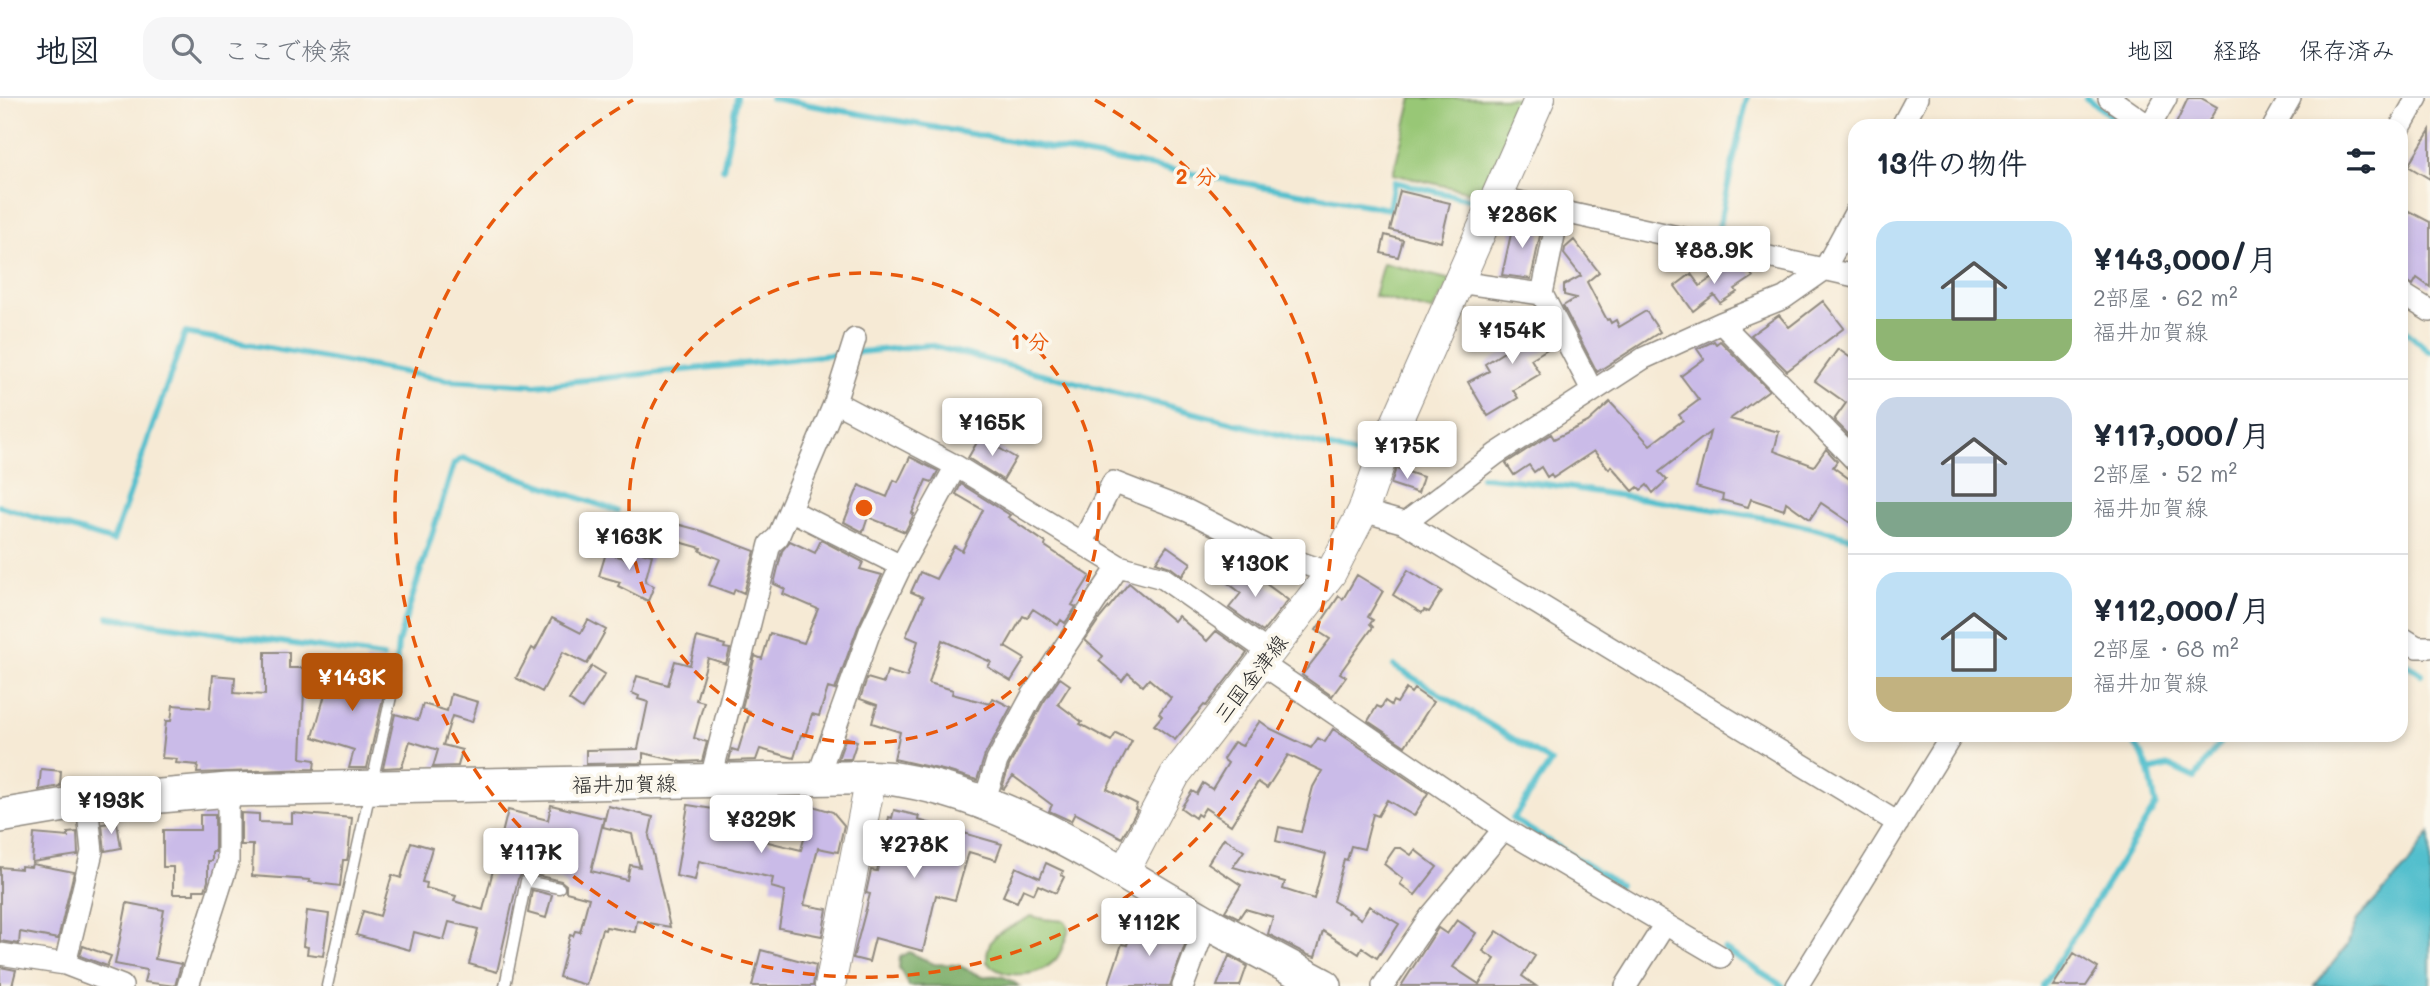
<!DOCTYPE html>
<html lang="ja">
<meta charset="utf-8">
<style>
body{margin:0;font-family:Mali,"Klee One",sans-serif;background:#f6f6f7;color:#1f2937;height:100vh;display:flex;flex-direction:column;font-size:26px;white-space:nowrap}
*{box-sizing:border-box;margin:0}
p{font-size:23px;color:#747a83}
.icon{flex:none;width:38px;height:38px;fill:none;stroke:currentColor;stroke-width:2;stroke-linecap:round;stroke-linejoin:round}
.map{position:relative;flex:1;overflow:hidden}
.side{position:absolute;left:1848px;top:21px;width:560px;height:623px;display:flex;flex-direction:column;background:#fff;border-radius:21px;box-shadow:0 4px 10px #0003}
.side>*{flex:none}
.price{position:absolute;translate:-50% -60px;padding:0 16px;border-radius:7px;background:#fff;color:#222;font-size:23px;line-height:46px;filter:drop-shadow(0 2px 4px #0008)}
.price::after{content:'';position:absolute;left:50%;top:42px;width:21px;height:16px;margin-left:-10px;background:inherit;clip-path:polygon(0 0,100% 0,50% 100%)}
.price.current{background:#b45309;color:#fff}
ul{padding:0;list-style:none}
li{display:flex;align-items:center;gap:21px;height:175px;padding:0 28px}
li+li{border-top:2px solid #e0e1e3}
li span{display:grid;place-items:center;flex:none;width:196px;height:140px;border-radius:21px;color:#555}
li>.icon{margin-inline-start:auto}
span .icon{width:84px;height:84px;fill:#fffc;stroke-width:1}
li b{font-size:30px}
h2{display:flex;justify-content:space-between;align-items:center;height:84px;padding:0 28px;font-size:30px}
header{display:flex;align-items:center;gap:42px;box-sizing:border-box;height:98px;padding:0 35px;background:#fff;border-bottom:2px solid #e0e1e3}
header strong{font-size:33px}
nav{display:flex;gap:38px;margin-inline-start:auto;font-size:24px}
.search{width:490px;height:63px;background:#f6f6f7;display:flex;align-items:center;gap:18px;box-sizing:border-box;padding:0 24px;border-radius:21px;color:#747a83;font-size:26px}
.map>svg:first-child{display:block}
</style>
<header>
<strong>地図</strong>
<div class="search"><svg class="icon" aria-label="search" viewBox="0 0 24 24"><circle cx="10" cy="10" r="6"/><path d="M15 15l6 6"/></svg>ここで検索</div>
<nav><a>地図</a><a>経路</a><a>保存済み</a></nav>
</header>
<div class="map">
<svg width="2430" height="888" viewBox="0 0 2430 888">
<rect width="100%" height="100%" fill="#fbf7ec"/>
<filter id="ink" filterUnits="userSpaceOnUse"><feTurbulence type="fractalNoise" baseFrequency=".0143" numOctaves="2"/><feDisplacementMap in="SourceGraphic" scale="14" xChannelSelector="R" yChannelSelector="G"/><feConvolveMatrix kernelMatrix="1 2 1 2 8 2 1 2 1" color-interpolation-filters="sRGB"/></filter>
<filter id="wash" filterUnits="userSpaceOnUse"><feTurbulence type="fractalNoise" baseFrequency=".00686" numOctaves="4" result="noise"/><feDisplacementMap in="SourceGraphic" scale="28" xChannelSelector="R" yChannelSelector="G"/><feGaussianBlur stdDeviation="1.57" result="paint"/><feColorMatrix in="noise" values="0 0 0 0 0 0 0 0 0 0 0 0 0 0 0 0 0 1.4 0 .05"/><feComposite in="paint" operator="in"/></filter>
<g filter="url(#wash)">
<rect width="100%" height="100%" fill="#f6ead5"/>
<path fill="#98c776" stroke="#627950" stroke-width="2" d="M1412,0H1529L1480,96L1393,76Z
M1383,165L1451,182L1432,213L1374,198Z
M1031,818L1043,821L1065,823L1069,831C1066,841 1062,854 1056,861C1039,880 1004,882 987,864C986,831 1008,833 1031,818Z"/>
<path fill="#7aac67" stroke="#526c49" stroke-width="2" d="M909,854L934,866L958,867L982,879C998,876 1006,878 1019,888H909L899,870L900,859Z"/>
<path fill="#53bfcd" stroke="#3f757c" stroke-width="2" d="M2430,735V888H2314L2347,848L2357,822L2407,768Z"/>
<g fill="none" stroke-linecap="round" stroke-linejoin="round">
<path stroke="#53bfcd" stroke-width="6" d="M771,0L1389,111L1394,84L1477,103
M2086,0L2126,28
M723,71L737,0
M1719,128L1747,0
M2401,229L2430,254
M1481,379C1521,381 1559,388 1598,394C1685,408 1770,416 1855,441
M0,408L113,443L185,235L447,282L536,287L929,247L1363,358
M108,519L383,559
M2401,562L2421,576
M1394,568L1551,664L1513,721L1619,787
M395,581L398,545L454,366L463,360L617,413
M2127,637L2142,656L2149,673
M1724,851L1783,888
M2043,888L2156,707L2149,673L2169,668L2195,680L2225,637"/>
</g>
<g id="blocks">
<path fill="#cabbe8" d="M2188,0H2201L2217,9L2206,28H2175Z
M2430,32V81L2408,68Z
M1400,93L1450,105L1441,144L1390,132Z
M2401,109L2430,124V189L2417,180L2413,187L2401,181Z
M1514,122L1542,128L1531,181L1502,177Z
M1385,137L1403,142L1398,159L1381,155Z
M1574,142L1599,174L1587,184L1607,222L1609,221L1611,225L1616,222L1619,229L1646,213L1660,234L1597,274L1563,208L1576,200L1564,197V187L1581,178L1564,156L1565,150Z
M1733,165L1745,167L1753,179L1735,191L1737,194L1720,205L1714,197L1693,213L1675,188L1691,176L1700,188Z
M1823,203L1844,230L1787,273L1751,237L1779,217L1789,229Z
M1522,220L1528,229L1541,222L1554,247L1531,261L1540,276L1513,292L1518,300L1488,318L1468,284L1489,273L1485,266L1515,247L1505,230Z
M1714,243L1716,246L1720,243L1769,292L1730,321L1779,334L1774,353L1814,368L1826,351L1837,363L1833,369L1855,385V428L1821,405L1810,421L1786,404L1784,412L1751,401L1748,409L1722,402L1723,397L1696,389L1710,334L1659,374L1667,382L1653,395L1647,387L1641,392L1638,389L1633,393L1611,368L1609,371L1594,353L1553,380L1551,376L1547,379L1541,369L1534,374L1529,367L1514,377L1506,365L1551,336L1554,341L1588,324L1610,304L1650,347L1683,322L1679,317L1699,302L1681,278L1704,261L1697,251Z
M1838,251L1855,263V338L1853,341L1834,322L1846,305L1815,283Z
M980,339L1016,360L1003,382L968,360Z
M910,359L938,373L932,384L926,382L912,415L914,416L905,434L868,419L863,434L844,424L859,387L887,399L894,382L898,384Z
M1396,370L1423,379L1418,395L1391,386Z
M961,386L1010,417L1008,419L1046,445L1045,448L1090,478L1072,507L1076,509L1065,525L1061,522L1058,527L1033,511L1027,520L1023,518L1005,549L1025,561L1011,583L988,569L991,564L942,542L929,585L953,592L952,596L990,606L993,600L1011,609L985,657L977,682L947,673L894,661L900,634L872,625L877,607L860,601L867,580L884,585L887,573L907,579L918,543L906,538L923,499L911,494L920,474L936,481L954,448L962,453L983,412L956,396Z
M673,425L699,432L755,453L744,495L735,491L733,496L709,487L720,461L700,453L701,450L669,441Z
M821,442L863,464L860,471L882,477L858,529L835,592L828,590L819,618L812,616L805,638L801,637L794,660L760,651L756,662L729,663L732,651L738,653L750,613L742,610L755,558L762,561L770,535L804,545L818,511L783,496L785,491L774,486L782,453L790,443L815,455Z
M1167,448L1191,465L1182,478L1170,469L1156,464Z
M631,451L652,457L645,484L654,488L648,503L618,488L620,484L599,478L606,455L628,461Z
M1236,466L1260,485L1262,483L1288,502L1263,534L1229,510L1241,495L1224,482Z
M1408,472L1442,493L1429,514L1424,512L1422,515L1393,497Z
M1357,477L1383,493L1368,519L1373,522L1370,526L1373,529L1340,575L1346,579L1332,598L1302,577L1330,541L1316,532L1339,498L1343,501Z
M1129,485L1174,523L1178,518L1207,543L1216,533L1247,555L1206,608L1204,607L1175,642L1154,627L1162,618L1159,615L1171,600L1149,581L1143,588L1128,575L1122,583L1099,563L1103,558L1085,542L1100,520Z
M552,520L581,535L588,522L606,532L587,566L563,554L542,594L516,580L532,550L535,552Z
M697,539L725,547L724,550L730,551L726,566L708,560L696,602L704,604L694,640L707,644L702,663L682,664L643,655V665L586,666V652L638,651L648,604L638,601L639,598L632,595L637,578L668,587L675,563L690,567Z
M265,554H289V570H305L301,660L315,662L314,671L197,675L198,667L176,665L177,661L162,660L166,623H171L173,607L210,610L213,577L235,579L234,595L265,597Z
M366,563H382L383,600L367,670H349L354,652L313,639L331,575L366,585Z
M592,568L605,576L582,611L569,602Z
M1060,580L1070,587L1058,606L1082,624L1080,626L1111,643L1116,635L1132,643L1107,691L1137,706L1135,711L1137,712L1122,740L1075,715L1071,723L1049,713L1052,707L1013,678L1004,691L1002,690L1009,668L1043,605Z
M1406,591L1411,595L1414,591L1433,604L1405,648L1368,623L1377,608L1381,610L1385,603L1391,607L1393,603L1397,605Z
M451,596L478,604L472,624L452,618L443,647L462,652L458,668L433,669L438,652L410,643L402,669L383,670L395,616L418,622L423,606L447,613Z
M1260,623L1271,631L1311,650L1318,640L1325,644L1333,631L1428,695L1414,718L1387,702L1378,718L1373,716L1364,751L1351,748L1347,762L1344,761L1333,803L1348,812L1347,816L1349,813L1361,821L1369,808L1399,826L1377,860L1362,850L1359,856L1323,833L1315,859L1308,857L1268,836L1273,819L1245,811L1239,820L1225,813L1241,787L1208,765L1224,740L1244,753L1233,769L1285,784L1283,791L1314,801L1326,756L1276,743L1279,729L1301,734L1313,689L1322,673L1288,657L1267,690L1258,684L1231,727L1205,710L1200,718L1197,716L1195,720L1181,710L1192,693L1197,696L1203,685L1212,691L1228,665L1223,661L1234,644L1242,648Z
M846,639L857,643L851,661H838Z
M41,671L61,673L60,688L39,692Z
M551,707L604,720L591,773L627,782L630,767L640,769L632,736L603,729L608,708L653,719L649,738L670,829L637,823L635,834L606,829L605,832L602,831L586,887L559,879L570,837L573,838L575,833L580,834L589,800L566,794V787L561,783L527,775L521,777L518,781L497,874L469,866L478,831L449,824L444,842L414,834L410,852L356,837L363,813L380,818L392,777L401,780L411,744L432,750L422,784L427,785L426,790L456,798L454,803L483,812L508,712L548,722Z
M688,707L719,712L720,709L761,710V713H768V744L801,752L813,708L833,714L844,727L838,754L818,750L804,807L827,811L822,838L779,830L785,793L771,789L773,780L699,763L695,782L676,778Z
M894,712L919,718L918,722L1002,746L996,762L969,754L955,802L936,797L923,853L875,840L869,864L853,860L870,796L866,795L871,772L877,773L889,719L892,720Z
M241,715L259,716V724L292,725V715L352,720L348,758L347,762H343L340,788L309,784L310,782L252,778L253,747H241Z
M200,717H215V754H212V763H208V783L205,792H194V796H173V769H163V732H200Z
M117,724L121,750L105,753L102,726Z
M77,734L78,757L32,764L34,736L68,739V735Z
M1395,750H1401L1411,757L1415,752L1437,769L1415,797L1400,786L1403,781L1384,766Z
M1046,765L1063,773L1061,777L1064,779L1056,795L1038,787L1034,796L1023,791L1017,804L1003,798L1016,769L1040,780Z
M32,766L74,774L58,841L20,834L19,846L0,843V769L21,771V768L31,769Z
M532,792L552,797L546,820L528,815Z
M127,805L164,812L155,861L181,866L175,888L144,884L147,872L115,866Z
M307,813L329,816L323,858L307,856L308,849L303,848Z
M1457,822L1476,835L1453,869L1479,886L1495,861L1483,853L1497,833L1535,858L1522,878L1536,888H1401L1438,830L1447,836Z
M1160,825L1189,836L1170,888H1108L1122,846L1127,847L1132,831L1155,839Z
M83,848L111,858L107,868L80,858Z
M761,852L816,867L813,888H752Z
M2074,855L2098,870L2086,888H2053Z
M1229,858L1247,868L1240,888H1217Z
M0,869L16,872L12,888H0Z"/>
</g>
</g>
<g filter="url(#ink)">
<use href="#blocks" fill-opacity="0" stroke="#908a80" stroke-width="2"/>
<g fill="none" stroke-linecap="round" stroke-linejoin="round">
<g stroke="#908a80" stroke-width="13">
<path id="lane" d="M327,888L392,594L391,575
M505,888L526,783L559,790"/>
</g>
<g stroke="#908a80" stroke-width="24">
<path id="street" d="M2109,0L2149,28
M1902,28L1917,0
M2150,28L2166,0
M2274,28L2290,0
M2401,28L2417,0
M1496,99L1855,178
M1559,113L1542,196L1592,292
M1458,184L1542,196
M2401,195L2430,213
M1721,225L1855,362
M835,304L956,368L1119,468L1163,480L1270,555
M790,412L901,468
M1363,413L1405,425L1496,356L1644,260L1721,225L1784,200L1824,172L1855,115
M1405,425L1898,725
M1083,444L1113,384L1188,413L1269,454L1331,475
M2401,539L2417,549H2430
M1262,566L1504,731L1721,859
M817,681L870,533L901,468L956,368
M710,684L770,446L778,439L835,304L855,241
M984,704L997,663L1032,598L1119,468
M0,856L65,866L122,888
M65,866L92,754L87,704
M188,888L228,764V692
M1183,888L1207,824
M1383,888L1430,819L1504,731
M1626,888L1665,826
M1797,888L1952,637"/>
</g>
<g stroke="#908a80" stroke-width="32">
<path id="secondary" d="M1124,774L1175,677L1331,475L1363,413L1385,350L1540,0
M830,888L871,680"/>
</g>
<g stroke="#908a80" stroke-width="36">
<path id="primary" d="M0,718L71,706L228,692L838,680C859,680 881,678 901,682C1015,701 1110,769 1208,825C1247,847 1286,867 1325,888"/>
</g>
<use href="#lane" stroke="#fff" stroke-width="10"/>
<use href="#street" stroke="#fff" stroke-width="21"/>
<use href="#secondary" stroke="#fff" stroke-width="30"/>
<use href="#primary" stroke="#fff" stroke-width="33"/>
</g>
</g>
<g fill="none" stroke="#e8590c" stroke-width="3.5" stroke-dasharray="12 9">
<circle cx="864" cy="410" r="235"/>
<path d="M1095 2A469 469 0 1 1 633 2"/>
</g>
<g text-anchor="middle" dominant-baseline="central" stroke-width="7" stroke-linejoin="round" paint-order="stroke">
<g font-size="21" fill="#2b2b2b" stroke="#fbf7ec">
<text transform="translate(1250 580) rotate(-52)">三国金津線</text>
<text transform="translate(624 685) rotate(-1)">福井加賀線</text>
</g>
</g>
<circle cx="864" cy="410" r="10" fill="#e8590c" stroke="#fbf7ec" stroke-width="3.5"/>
<g font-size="21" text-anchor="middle" font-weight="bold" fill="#e8590c" stroke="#fbf7ec" stroke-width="7" stroke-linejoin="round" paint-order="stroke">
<text x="1196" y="86">2 分</text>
<text x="1030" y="251">1 分</text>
</g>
</svg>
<b class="price" style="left:1522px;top:152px">¥286K</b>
<b class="price" style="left:1714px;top:188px">¥88.9K</b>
<b class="price" style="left:1512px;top:268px">¥154K</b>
<b class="price" style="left:992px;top:360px">¥165K</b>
<b class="price" style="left:1407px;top:383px">¥175K</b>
<b class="price" style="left:629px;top:474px">¥163K</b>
<b class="price" style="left:1255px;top:501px">¥130K</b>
<b class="price current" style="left:352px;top:615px">¥143K</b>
<b class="price" style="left:111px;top:738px">¥193K</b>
<b class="price" style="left:761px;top:757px">¥329K</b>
<b class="price" style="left:914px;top:782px">¥278K</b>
<b class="price" style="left:531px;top:790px">¥117K</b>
<b class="price" style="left:1149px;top:860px">¥112K</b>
<section class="side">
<h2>13件の物件<svg class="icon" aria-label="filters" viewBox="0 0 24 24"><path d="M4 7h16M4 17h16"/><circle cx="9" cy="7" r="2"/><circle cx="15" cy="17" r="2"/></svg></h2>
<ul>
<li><span style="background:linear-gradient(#bfe0f5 70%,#8fb573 0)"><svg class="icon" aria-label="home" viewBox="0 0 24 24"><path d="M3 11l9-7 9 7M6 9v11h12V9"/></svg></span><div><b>¥143,000/月</b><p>2部屋 · 62 m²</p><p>福井加賀線</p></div></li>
<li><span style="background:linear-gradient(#c9d6e8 75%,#7fa58c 0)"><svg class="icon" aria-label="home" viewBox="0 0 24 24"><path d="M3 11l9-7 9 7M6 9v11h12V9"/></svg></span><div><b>¥117,000/月</b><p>2部屋 · 52 m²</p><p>福井加賀線</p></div></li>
<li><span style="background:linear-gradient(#bfe0f5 75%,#c2b280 0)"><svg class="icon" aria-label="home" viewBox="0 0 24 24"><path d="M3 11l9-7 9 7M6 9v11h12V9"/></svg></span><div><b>¥112,000/月</b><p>2部屋 · 68 m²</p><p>福井加賀線</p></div></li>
</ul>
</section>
</div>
